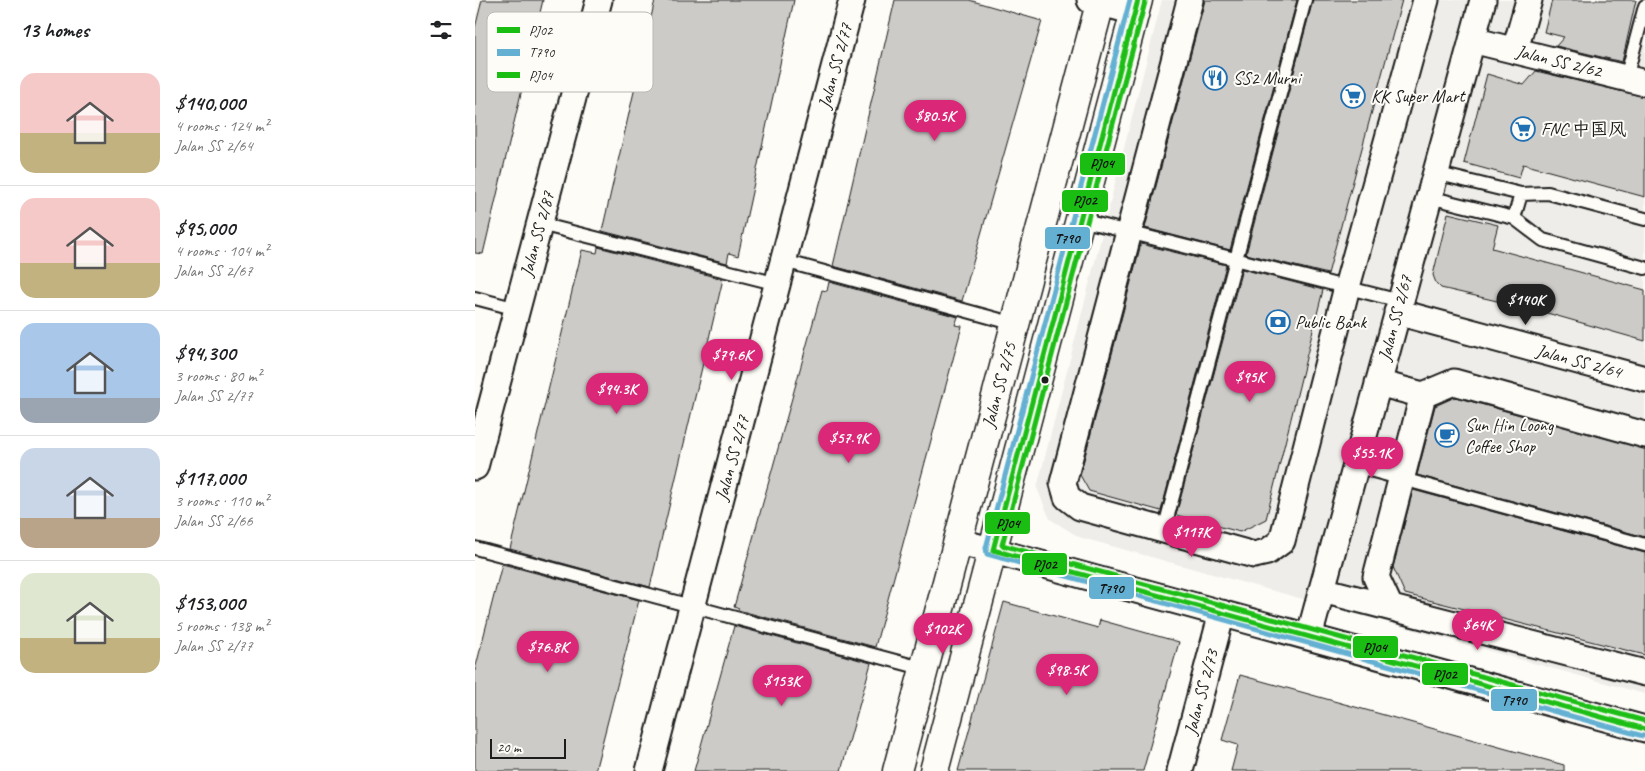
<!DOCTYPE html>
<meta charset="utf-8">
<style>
body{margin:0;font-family:Caveat,"LXGW WenKai TC",sans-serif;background:#f2f2f2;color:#202124;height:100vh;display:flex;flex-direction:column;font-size:19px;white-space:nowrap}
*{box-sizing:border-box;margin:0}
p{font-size:16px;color:#757577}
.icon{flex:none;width:28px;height:28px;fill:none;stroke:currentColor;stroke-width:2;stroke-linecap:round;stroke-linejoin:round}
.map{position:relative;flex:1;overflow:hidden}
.sheet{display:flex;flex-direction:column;background:#fff;width:475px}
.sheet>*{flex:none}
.scale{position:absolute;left:15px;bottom:12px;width:76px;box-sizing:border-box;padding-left:5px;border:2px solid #1c1c1c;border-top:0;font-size:14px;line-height:18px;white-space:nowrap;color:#1c1c1c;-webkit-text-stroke:4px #fdfcf7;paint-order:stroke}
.price{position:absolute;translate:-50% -42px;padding:0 11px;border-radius:18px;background:#db2777;color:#fff;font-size:16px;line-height:32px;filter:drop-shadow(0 1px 2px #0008)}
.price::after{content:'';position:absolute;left:50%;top:30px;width:15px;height:11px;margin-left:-8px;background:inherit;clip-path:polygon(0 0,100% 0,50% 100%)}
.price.selected{background:#222;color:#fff}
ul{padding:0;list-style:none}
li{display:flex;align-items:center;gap:15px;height:125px;padding:0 20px}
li+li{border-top:1px solid #e0e0e0}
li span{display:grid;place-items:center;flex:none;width:140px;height:100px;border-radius:15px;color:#555}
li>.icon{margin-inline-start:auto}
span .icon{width:60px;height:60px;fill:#fffc;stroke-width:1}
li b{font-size:21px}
h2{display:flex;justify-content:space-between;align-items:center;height:60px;padding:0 20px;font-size:21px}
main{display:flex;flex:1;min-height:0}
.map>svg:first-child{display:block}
</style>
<main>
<section class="sheet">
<h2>13 homes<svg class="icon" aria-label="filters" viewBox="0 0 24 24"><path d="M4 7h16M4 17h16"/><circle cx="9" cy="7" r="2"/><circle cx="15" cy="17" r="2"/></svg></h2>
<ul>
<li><span style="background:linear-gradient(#f6c9c9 60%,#c2b280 0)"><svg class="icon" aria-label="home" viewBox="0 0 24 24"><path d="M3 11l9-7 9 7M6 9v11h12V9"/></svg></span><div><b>$140,000</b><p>4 rooms · 124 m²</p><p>Jalan SS 2/64</p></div></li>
<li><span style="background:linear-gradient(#f6c9c9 65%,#c2b280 0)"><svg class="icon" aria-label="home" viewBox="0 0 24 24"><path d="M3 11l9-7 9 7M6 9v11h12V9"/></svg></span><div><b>$95,000</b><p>4 rooms · 104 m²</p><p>Jalan SS 2/67</p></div></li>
<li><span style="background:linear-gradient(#a9c7e8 75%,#9aa5b1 0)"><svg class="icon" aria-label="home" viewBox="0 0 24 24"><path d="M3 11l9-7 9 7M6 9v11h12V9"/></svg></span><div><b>$94,300</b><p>3 rooms · 80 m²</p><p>Jalan SS 2/77</p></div></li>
<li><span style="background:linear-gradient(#c9d6e8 70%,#b9a48a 0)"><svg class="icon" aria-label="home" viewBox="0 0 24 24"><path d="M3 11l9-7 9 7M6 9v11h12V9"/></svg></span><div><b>$117,000</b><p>3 rooms · 110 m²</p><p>Jalan SS 2/66</p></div></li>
<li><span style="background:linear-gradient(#dfe7d0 65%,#c2b280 0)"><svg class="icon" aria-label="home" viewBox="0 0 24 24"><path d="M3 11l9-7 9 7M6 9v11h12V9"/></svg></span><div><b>$153,000</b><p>5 rooms · 138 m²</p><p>Jalan SS 2/77</p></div></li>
</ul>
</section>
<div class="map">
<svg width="1170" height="771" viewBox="0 0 1170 771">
<rect width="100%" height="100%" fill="#fdfcf7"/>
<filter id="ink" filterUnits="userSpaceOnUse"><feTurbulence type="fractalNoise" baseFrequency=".02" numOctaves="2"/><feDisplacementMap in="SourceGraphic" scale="10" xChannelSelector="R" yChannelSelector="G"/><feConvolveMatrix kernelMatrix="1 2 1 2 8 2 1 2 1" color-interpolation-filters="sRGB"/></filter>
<g filter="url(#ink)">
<path fill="#eeede9" d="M687,0H1170V694L604,537L575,519L562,488Z"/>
<path fill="#cccbc8" stroke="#1c1c1c" d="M7,0H68L8,254L0,253V28Z
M180,0H319L263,256L254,253L252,263L127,231Z
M420,0H494L567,21L487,301L358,266Z
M730,0H822L755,250L670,228Z
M838,0H927L853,274L771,254Z
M1077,0H1161L1147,62L1081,46L1089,37L1069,32Z
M1061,71L1170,97V197L1048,164L1044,178L989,163L1012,74L1049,85Z
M973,213L1023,225L1017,248L1170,290V341L1065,311L966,288L961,283L958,275Z
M666,244L751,265L686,511L614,491L605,475Z
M123,247L248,279L175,587L35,549L107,250L122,253Z
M767,269L848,290L791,519L765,532L701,515Z
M354,282L483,317L480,325L487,326L400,647L263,610L264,609L259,607L347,290L352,291Z
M980,397L1170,449V537L942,475L960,406Z
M938,490L1170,553V655L930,594L918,567Z
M27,564L164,600L120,771H0V670Z
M529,602L623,628L625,620L704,642L668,771H483Z
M259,626L396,663L366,771H219Z
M765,675L1089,765V771H756L763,745L747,740Z"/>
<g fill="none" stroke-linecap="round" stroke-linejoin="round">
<g stroke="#1c1c1c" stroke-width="16">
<path id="service" d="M1151,78L1170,6
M960,173L1046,194L1073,193L1170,219
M954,197L1039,218L1068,240L1170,268
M1039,218L1046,194
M606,220L925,301
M65,224L303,284
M309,261L540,324
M0,298L42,309
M880,466L1170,545
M689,530L830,0
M0,548L450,669"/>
</g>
<g stroke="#1c1c1c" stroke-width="29">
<path id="minor" d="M615,0L660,12
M715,0L588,483L592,497L605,507L779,555L792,552L807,541L872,287L951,0
M997,40L1170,83
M1040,50L1054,0
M922,312L1170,379
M903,383L948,395L979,382L1170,435
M0,467L124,0
M482,541L1170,729
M847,590L1170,673
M915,607L901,577L948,395
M834,637L1008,0
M174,771L377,0
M705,771L747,613"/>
</g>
<g stroke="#1c1c1c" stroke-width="31">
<path id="tertiary" d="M422,771L626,0
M459,771L663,0"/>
</g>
<use href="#service" stroke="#fdfcf7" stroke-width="12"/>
<use href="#minor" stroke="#fdfcf7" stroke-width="25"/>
<use href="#tertiary" stroke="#fdfcf7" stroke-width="28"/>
<g stroke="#fdfcf7" stroke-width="9">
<path id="bus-1" d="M663,0L518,550L1170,729"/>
</g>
<g stroke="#fdfcf7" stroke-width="9">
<path id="bus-2" d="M655,0L511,548L512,554L1168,736"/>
</g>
<g stroke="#fdfcf7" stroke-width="9">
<path id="bus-3" d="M670,2L527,545L1170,721"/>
</g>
<use href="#bus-1" stroke="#1abe12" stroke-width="5"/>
<use href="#bus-2" stroke="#64b0d2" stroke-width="5"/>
<use href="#bus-3" stroke="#1abe12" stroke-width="5"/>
</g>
</g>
<defs>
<g id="restaurant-ring" transform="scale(1.25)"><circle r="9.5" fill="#fdfcf7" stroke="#1f6fb2" stroke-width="1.5"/><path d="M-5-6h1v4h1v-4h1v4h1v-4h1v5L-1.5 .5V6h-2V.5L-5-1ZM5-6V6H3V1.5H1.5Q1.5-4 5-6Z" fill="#1f6fb2"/></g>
<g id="supermarket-ring" transform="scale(1.25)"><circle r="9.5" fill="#fdfcf7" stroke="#1f6fb2" stroke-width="1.5"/><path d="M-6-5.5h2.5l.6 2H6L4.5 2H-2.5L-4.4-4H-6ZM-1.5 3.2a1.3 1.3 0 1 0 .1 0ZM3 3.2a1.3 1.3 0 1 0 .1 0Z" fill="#1f6fb2"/></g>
<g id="bank-ring" transform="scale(1.25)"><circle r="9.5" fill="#fdfcf7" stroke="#1f6fb2" stroke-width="1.5"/><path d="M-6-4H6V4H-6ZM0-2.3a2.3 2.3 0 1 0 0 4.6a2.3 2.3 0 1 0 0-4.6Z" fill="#1f6fb2"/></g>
<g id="cafe-ring" transform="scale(1.25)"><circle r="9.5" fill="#fdfcf7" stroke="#1f6fb2" stroke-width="1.5"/><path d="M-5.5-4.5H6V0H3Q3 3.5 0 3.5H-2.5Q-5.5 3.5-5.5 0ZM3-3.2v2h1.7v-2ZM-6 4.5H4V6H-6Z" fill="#1f6fb2"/></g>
</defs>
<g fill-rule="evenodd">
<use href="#restaurant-ring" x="740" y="78"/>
<use href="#supermarket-ring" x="878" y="96"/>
<use href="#supermarket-ring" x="1048" y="129"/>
<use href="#bank-ring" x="803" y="322"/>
<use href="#cafe-ring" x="972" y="435"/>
</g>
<circle fill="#1c1c1c" stroke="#fdfcf7" stroke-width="2" cx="570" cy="380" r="4.5"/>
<g text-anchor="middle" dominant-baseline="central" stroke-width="4" stroke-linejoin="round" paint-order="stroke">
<g font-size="18" fill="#1c1c1c" stroke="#fdfcf7">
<text transform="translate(1084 61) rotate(14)">Jalan SS 2/62</text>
<text transform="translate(360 66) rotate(-75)">Jalan SS 2/77</text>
<text transform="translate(62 234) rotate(-75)">Jalan SS 2/87</text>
<text transform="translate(920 318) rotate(-75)">Jalan SS 2/67</text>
<text transform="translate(1104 361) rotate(15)">Jalan SS 2/64</text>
<text transform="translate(524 385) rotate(-75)">Jalan SS 2/75</text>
<text transform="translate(257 458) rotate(-75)">Jalan SS 2/77</text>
<text transform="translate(726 692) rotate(-75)">Jalan SS 2/73</text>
</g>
<g font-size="18" fill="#1c1c1c" stroke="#fdfcf7" text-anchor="start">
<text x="758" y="78">SS2 Murni</text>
<text x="896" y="96">KK Super Mart</text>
<text x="1066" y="129">FNC 中国风</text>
<text x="820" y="322">Public Bank</text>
<text x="990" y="425">Sun Hin Loong<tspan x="990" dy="21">Coffee Shop</tspan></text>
</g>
</g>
<rect x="12" y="12" width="166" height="80" rx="8" fill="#fdfcf7" stroke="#bab9b5" stroke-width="1"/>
<rect x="22" y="27" width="23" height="6" fill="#1abe12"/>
<rect x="22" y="49" width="23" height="7" fill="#64b0d2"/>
<rect x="22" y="72" width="23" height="6" fill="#1abe12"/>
<g font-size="14" fill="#1c1c1c">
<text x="54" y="35">PJ02</text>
<text x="54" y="57">T790</text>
<text x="54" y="80">PJ04</text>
</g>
<g stroke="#fdfcf7" stroke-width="2">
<rect x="604" y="152" width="47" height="24" rx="5" fill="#1abe12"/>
<rect x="586" y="189" width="48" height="24" rx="5" fill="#1abe12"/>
<rect x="569" y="226" width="47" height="24" rx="5" fill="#64b0d2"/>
<rect x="509" y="511" width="47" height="24" rx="5" fill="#1abe12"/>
<rect x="546" y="552" width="47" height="24" rx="5" fill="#1abe12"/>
<rect x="613" y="576" width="47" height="24" rx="5" fill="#64b0d2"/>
<rect x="877" y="635" width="47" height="24" rx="5" fill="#1abe12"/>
<rect x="946" y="662" width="48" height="24" rx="5" fill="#1abe12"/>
<rect x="1015" y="688" width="48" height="24" rx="5" fill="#64b0d2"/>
</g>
<g font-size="14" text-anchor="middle" font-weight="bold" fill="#111">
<text x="627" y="168">PJ04</text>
<text x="610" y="205">PJ02</text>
<text x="592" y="243">T790</text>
<text x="533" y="528">PJ04</text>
<text x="570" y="569">PJ02</text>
<text x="636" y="593">T790</text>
<text x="900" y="652">PJ04</text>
<text x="970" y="679">PJ02</text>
<text x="1039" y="705">T790</text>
</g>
</svg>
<div class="scale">20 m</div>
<b class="price" style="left:460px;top:142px">$80.5K</b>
<b class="price selected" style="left:1051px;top:326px">$140K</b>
<b class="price" style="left:257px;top:381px">$79.6K</b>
<b class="price" style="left:775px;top:403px">$95K</b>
<b class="price" style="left:142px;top:415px">$94.3K</b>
<b class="price" style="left:374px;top:464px">$57.9K</b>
<b class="price" style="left:897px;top:479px">$55.1K</b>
<b class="price" style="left:717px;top:558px">$117K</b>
<b class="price" style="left:1003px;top:651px">$64K</b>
<b class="price" style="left:468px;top:655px">$102K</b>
<b class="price" style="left:73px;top:673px">$76.8K</b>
<b class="price" style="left:592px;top:696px">$98.5K</b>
<b class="price" style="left:307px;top:707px">$153K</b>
</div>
</main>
